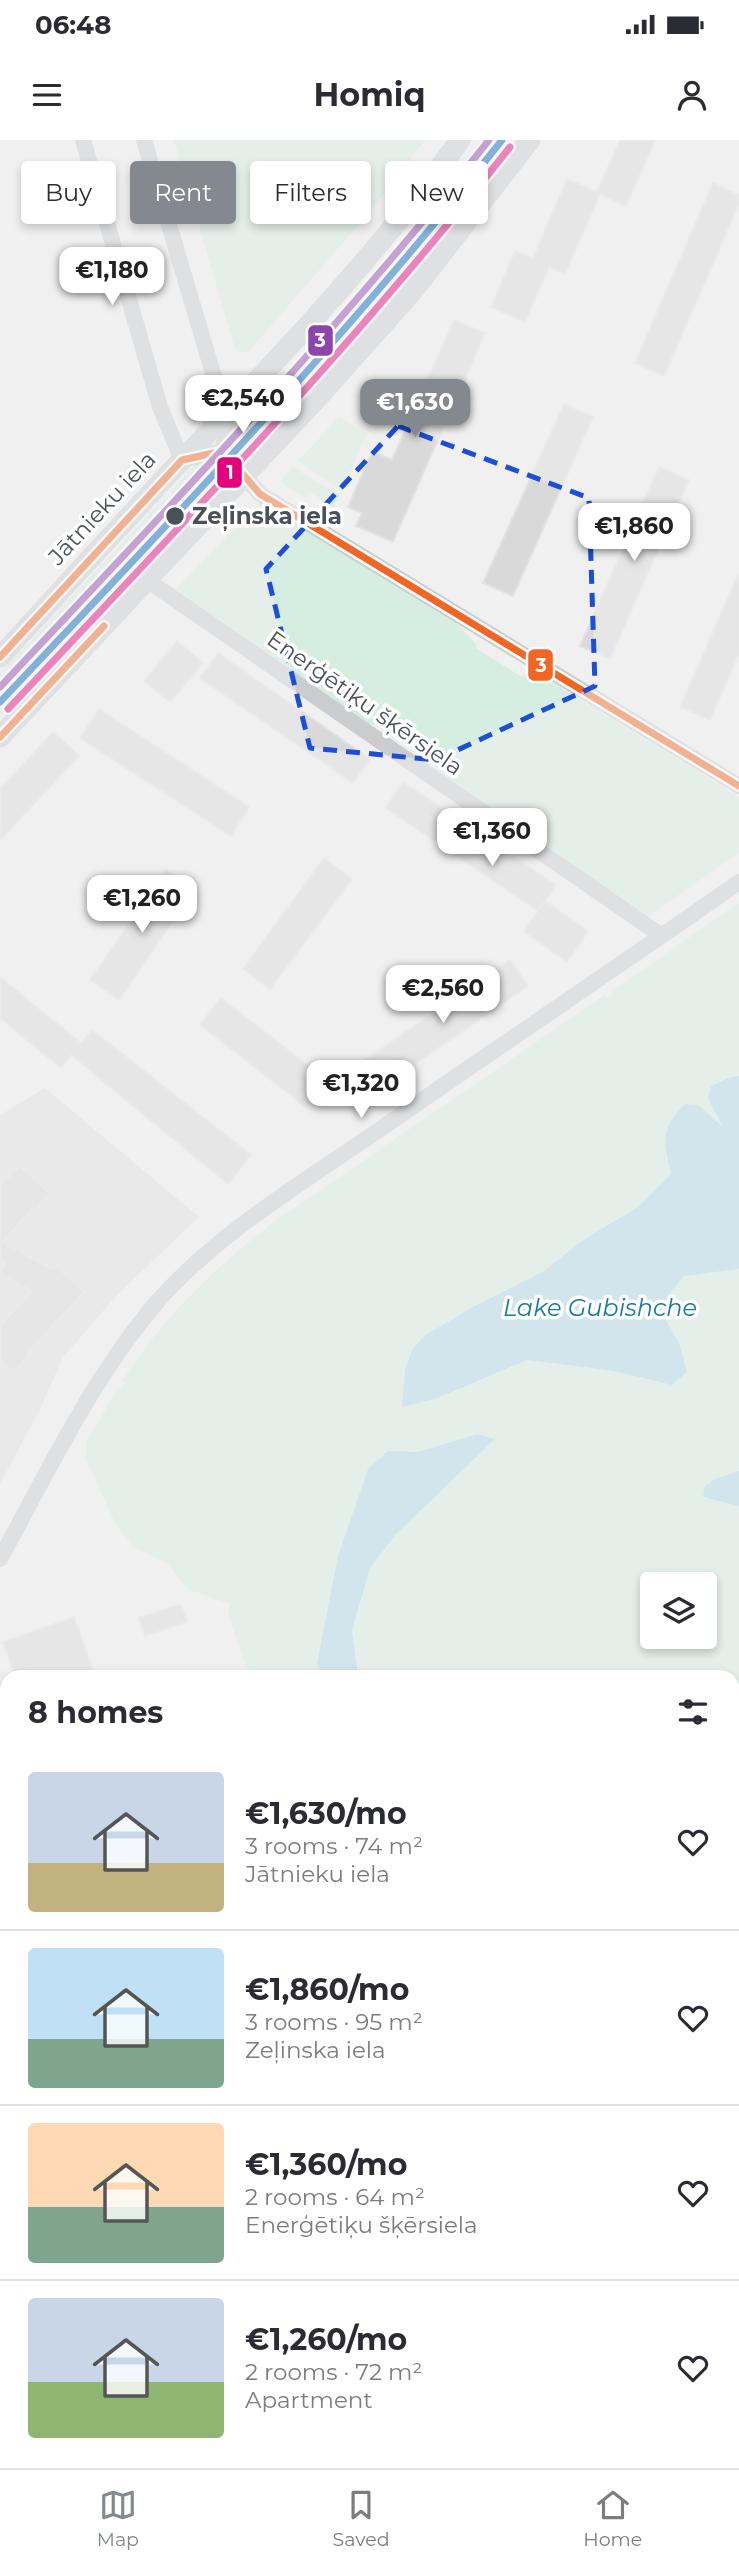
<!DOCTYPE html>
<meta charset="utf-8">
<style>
body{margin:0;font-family:Montserrat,sans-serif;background:#f2f2f3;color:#2b2b33;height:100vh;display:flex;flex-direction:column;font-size:26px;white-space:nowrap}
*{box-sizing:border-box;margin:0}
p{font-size:23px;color:#7c7c81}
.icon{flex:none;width:38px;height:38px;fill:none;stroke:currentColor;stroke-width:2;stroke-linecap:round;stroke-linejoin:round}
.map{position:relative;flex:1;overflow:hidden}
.details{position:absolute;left:0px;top:1530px;width:740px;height:800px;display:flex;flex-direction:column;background:#fff;border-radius:21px 21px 0 0;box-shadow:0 4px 10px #0003}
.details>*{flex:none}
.guide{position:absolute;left:21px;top:21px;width:698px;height:63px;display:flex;gap:14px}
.fabs{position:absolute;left:640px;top:1432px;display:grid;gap:14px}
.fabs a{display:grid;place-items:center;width:77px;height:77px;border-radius:7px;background:#fff;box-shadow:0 4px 10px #0003;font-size:35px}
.price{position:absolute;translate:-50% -60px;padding:0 16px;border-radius:14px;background:#fff;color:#222;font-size:23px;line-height:46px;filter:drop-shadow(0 2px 4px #0008)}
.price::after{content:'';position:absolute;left:50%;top:42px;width:21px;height:16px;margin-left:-10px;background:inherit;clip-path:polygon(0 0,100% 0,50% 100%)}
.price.on{background:#83898f;color:#fff}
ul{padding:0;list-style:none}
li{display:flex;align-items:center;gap:21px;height:175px;padding:0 28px}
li+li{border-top:2px solid #e1e1e2}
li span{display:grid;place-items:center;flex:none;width:196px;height:140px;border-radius:7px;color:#555}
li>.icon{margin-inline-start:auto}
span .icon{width:84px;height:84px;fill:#fffc;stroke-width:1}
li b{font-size:30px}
h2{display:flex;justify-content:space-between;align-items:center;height:84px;padding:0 28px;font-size:30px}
.tag{padding:0 24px;border-radius:7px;background:#fff;box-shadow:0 4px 10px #0003;font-size:24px;line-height:63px}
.tag.on{background:#83898f;color:#fff}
.status{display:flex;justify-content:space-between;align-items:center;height:49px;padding:0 35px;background:#fff;direction:ltr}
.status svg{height:19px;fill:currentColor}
header{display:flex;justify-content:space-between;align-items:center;height:91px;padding:0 28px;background:#fff;font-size:32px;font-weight:700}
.dock{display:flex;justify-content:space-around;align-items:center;height:98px;border-top:2px solid #e1e1e2;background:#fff;font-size:19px;color:#7c7c81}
.dock a{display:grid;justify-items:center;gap:4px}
.dock .on{color:#83898f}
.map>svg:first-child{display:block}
</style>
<div class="status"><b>06:48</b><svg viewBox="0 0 49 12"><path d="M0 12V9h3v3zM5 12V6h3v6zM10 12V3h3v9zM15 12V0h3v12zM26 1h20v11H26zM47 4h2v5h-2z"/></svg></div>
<header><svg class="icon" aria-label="menu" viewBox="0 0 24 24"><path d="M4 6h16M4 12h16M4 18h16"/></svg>Homiq<svg class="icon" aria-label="person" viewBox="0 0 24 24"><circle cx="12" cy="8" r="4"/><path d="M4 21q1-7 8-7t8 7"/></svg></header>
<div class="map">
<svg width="739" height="2328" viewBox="0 0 739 2328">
<rect width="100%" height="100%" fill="#f0f0f0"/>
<path fill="#e2e1e1" d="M45,948L199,1077L117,1155L63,1217L41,1267L0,1344V975Z
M0,1965L7,1971V2117L0,2127Z"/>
<path fill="#d6ede1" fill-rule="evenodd" d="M174,0H425L373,68L249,211L241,213L235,209Z
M339,277L367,294L342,351L298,321Z
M195,325H199L217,341V347L193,373L170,352Z
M292,327L340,355L333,367L310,352L305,358L280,342Z
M164,358L181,374L114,447L118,451L0,576V533Z
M260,362L456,483L477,505L476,508L522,537L525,534L550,541L739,657V713L645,778L444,640L435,622L384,587L368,584L179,456L176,449Z
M739,763V1127L697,1114L439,1258L527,1220L614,1231L611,1176L683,1136L739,1129V1721L733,1729V1536H249L228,1474L230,1464L187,1449L166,1422L134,1407L116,1385L86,1319V1303L118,1248L121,1249L125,1243L122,1241C165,1175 212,1130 274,1082L605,855L607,858L613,854L612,851ZM653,1444H705V1496H653Z
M733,1899L739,1950V2328H129L127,2322H733Z"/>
<path fill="#aed8e8" d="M739,936V1129L684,1136L668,1156L662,1173L679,1203L687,1232L672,1245L614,1231L527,1220L438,1258L402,1267L405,1230L412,1210L424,1196L473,1167L544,1131L583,1100L638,1067L671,1034C664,1003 659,989 685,964L698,965L723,987L708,958L711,946L728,938Z
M477,1294L495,1299L395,1395L370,1428L352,1490L358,1536H323L317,1523L338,1416L368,1329L388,1311L418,1312Z
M739,1331V1366L703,1357L705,1346L715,1339Z
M739,1721V1999L733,1992V1729Z"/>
<path fill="#d9d9da" stroke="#e2e2e3" stroke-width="2" d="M620,0H655L626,66L600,54L565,134L549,127L525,182L491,167L515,111L533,118L567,39L597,52Z
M713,43L739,55V64L664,236L635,223Z
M454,180L485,193L393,402L356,386L362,373L348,367L372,311L392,320Z
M564,264L593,277L513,456L483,443Z
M659,327L689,340L610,519L580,506Z
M739,433V514L710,580L680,567Z
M177,501L203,523L170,562L144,541Z
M218,513L370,619L353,643L200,538Z
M99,569L249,667L231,696L80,598Z
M53,592L79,616L0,700V649Z
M403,642L556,745L540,768L545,761L588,791L567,822L524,791L538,771L386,668Z
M324,718L352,739L270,849L243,829Z
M166,730L194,750L119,860L90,840Z
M510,820L528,846L376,951L358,925Z
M0,837L81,903L92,890L251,1015L228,1044L71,915L61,928L0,878Z
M221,858L327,940L306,967L200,885Z
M20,1026L50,1054L35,1070L33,1068L2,1102L53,1129L56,1126L84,1152L26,1215L28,1216L13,1232L0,1219V1186L32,1151L0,1134L6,1123L0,1117V1046Z
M181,1464L187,1482L145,1496L139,1478Z
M74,1477L95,1536H15L3,1502Z"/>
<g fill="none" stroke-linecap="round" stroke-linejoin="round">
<path stroke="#cbccce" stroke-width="16" d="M83,0L160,267L182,320L223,311
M144,0L212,230L227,274L223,311L260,354L739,646
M147,440L662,796
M0,1419C47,1333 93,1237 157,1162C217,1094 299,1045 373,994C495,909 618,827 739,742"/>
<path stroke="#cbccce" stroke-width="21" d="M0,517C61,451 121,384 183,319C280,217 378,114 460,0
M0,597L321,254L412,152L530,0"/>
<g stroke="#fff" stroke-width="12">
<path id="bus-1" d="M0,517L182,320L223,311L260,354L739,646
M0,597L104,486"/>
</g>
<use href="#bus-1" stroke="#f26522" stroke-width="7"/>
<g stroke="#fff" stroke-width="12">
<path id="tram-1" d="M0,562C173,379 346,198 502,0"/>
</g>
<g stroke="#fff" stroke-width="12">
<path id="tram-2" d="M8,569C181,386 354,205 510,7"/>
</g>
<g stroke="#fff" stroke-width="12">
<path id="tram-3" d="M0,547C168,369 337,192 489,0"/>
</g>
<use href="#tram-1" stroke="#0065bd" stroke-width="7"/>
<use href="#tram-2" stroke="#e5007d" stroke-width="7"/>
<use href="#tram-3" stroke="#8e44ad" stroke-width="7"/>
</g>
<path d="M0 0H739V2328H0ZM398,286L589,358L595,546L436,620L310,608L266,429Z" fill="#f0f0f0" fill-opacity=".55" fill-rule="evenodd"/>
<path fill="none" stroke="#1d4ed8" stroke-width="5" stroke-dasharray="14 9" stroke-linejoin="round" d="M398,286L589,358L595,546L436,620L310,608L266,429Z"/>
<circle fill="#49515b" stroke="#fff" stroke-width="2.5" cx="175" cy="376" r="10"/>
<g text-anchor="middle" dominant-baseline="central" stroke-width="7" stroke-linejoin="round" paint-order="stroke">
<g font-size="23" fill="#49515b" stroke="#fff">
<text transform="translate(102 368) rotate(-47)">Jātnieku iela</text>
<text transform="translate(365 563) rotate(35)">Enerģētiķu šķērsiela</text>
</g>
<g font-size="23" font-weight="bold" fill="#49515b" stroke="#fff" text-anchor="start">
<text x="192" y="376">Zeļinska iela</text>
</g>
<g font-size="24" font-style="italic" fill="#18799e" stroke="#fff">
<text x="600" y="1167">Lake Gubishche</text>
</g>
</g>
<g stroke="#fff" stroke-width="2.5">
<rect x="307" y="184" width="27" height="33" rx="7" fill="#8e44ad"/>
<rect x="216" y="316" width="27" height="33" rx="7" fill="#e5007d"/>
<rect x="527" y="508" width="27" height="34" rx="7" fill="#f26522"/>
</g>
<g font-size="19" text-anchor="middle" font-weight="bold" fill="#fff">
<text x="320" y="207">3</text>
<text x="230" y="339">1</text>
<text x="541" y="532">3</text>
</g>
</svg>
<div class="fabs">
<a><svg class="icon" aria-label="layers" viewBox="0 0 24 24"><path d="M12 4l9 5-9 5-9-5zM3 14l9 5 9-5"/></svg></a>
</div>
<b class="price" style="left:112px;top:167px">€1,180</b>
<b class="price" style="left:243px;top:295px">€2,540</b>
<b class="price on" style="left:415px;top:299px">€1,630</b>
<b class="price" style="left:634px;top:423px">€1,860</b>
<b class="price" style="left:492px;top:728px">€1,360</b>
<b class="price" style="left:142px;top:795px">€1,260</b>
<b class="price" style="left:443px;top:885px">€2,560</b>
<b class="price" style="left:361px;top:980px">€1,320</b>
<div class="guide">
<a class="tag">Buy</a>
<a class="tag on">Rent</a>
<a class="tag">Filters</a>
<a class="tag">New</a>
</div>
<section class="details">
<h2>8 homes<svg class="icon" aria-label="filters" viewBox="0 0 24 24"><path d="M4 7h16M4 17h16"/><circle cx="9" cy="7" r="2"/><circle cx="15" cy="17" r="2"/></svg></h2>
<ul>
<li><span style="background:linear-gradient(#c9d6e8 65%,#c2b280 0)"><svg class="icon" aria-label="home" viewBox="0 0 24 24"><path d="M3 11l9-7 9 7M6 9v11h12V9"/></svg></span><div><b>€1,630/mo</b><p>3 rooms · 74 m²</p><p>Jātnieku iela</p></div><svg class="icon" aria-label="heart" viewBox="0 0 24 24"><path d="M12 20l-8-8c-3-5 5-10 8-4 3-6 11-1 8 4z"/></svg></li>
<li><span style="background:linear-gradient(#bfe0f5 65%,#7fa58c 0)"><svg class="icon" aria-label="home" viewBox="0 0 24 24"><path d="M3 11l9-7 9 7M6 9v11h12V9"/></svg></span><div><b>€1,860/mo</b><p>3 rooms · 95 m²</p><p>Zeļinska iela</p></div><svg class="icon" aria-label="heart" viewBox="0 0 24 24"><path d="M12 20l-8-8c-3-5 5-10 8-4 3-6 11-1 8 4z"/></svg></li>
<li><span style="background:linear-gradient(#ffd9b3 60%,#7fa58c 0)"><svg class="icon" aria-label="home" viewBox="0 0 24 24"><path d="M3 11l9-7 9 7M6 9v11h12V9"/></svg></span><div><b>€1,360/mo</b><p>2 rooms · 64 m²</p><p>Enerģētiķu šķērsiela</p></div><svg class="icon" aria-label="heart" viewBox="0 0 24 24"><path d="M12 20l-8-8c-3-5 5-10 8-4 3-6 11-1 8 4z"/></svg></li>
<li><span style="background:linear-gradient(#c9d6e8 60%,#8fb573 0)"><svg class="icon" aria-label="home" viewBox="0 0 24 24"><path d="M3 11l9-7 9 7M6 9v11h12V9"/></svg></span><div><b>€1,260/mo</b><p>2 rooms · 72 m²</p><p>Apartment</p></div><svg class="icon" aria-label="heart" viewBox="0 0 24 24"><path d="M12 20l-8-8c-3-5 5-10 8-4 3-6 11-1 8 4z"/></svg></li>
</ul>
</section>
</div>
<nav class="dock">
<a class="on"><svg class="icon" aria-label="map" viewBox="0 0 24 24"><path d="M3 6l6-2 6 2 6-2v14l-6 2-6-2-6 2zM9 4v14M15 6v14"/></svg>Map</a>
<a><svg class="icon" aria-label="saved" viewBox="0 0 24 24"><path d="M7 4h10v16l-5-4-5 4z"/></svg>Saved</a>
<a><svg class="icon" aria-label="home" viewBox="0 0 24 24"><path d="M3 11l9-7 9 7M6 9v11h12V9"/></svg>Home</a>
</nav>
